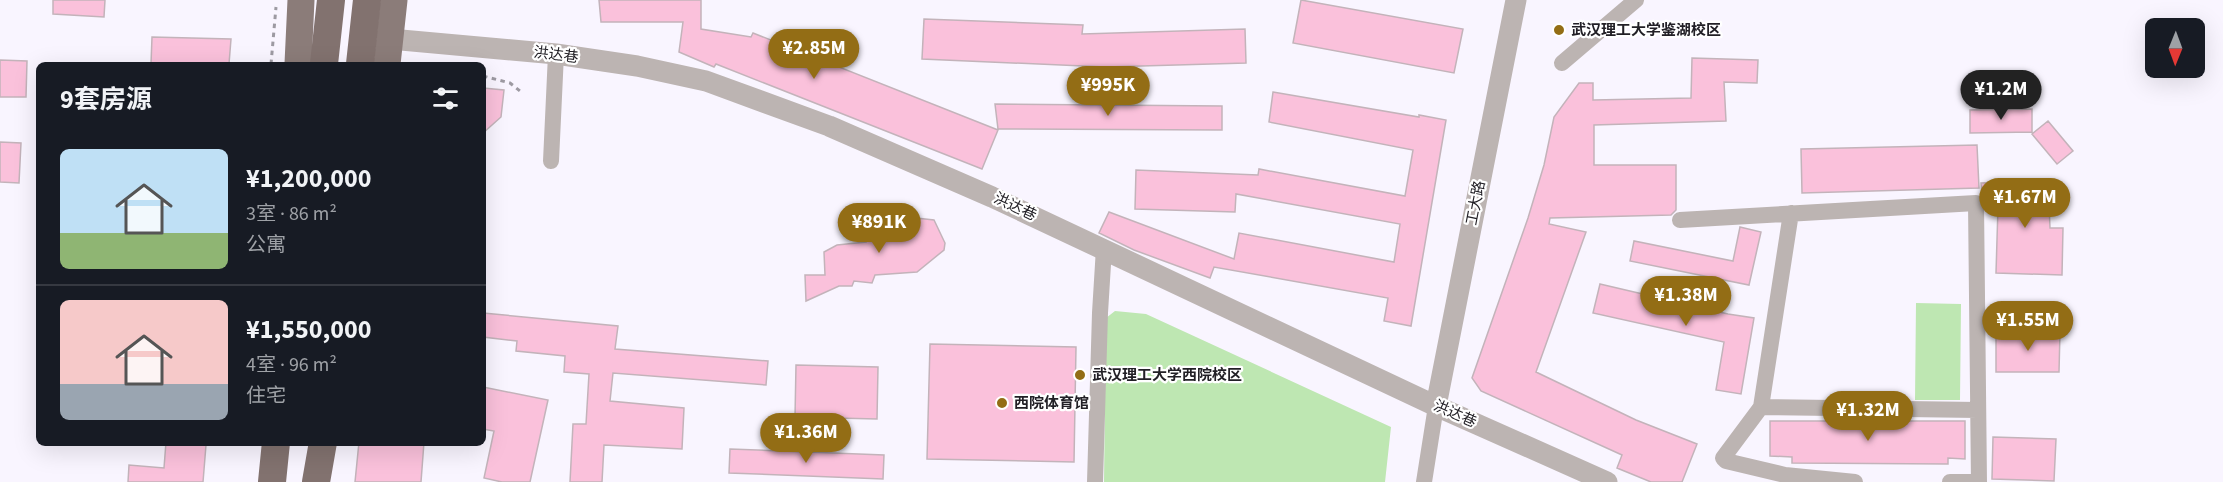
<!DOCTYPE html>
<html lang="zh">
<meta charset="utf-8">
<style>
body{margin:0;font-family:"Source Sans 3","Noto Sans SC",sans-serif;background:#20242c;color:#f1f3f6;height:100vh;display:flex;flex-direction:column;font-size:22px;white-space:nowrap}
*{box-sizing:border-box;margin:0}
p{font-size:20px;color:#9ea1a6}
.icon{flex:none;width:33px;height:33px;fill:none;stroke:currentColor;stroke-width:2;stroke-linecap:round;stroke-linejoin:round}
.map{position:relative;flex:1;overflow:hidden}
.sheet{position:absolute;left:36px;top:62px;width:450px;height:384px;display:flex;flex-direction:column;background:#171b24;border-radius:9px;box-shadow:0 6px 24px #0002}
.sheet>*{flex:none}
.needle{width:39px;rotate:181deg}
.fabs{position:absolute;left:2145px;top:18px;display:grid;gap:12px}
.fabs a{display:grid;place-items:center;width:60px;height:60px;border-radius:9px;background:#171b24;box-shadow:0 6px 24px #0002;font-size:30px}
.price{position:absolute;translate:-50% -51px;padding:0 14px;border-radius:21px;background:#936d15;color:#fff;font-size:20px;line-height:39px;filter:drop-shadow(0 2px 3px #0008)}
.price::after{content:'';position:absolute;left:50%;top:36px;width:18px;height:14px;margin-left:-9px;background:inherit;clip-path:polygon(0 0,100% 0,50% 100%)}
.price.on{background:#222;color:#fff}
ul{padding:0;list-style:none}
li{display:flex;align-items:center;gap:18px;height:150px;padding:0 24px}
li+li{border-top:2px solid #363941}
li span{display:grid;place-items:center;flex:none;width:168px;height:120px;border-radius:9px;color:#555}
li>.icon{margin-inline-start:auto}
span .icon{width:72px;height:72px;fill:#fffc;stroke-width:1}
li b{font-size:26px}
h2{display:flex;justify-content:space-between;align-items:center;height:72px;padding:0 24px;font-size:26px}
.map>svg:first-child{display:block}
</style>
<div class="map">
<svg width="2223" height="482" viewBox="0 0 2223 482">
<rect width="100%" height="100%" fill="#f9f5ff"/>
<path fill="#bee7b2" d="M1916,303L1961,304L1960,400H1915Z
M1115,311L1146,314L1391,427L1385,482H1104L1106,318Z"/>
<path fill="#fac1db" stroke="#c3b3ba" stroke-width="1.5" d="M53,0H105L104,17L53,14Z
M599,0H701V29L751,37L753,33L998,130L982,169L716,64L714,67L679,52L683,22H601Z
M1301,0L1463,29L1454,73L1293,43Z
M924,19L1083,25L1082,34L1245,29L1246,63L1106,67L922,59Z
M152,37L231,39L229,64H151Z
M1692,58L1758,60L1757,83L1724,82L1726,121L1594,125V165H1676V210L1671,215L1550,218L1549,224L1586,232L1536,372L1636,420L1697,444L1682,482H1651L1617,468L1622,455L1481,391L1472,378L1528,218L1544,165L1554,117L1579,83H1593V100L1691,98Z
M0,60L27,61L26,97H0Z
M483,88L504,90L501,117L483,133Z
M1273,92L1419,117V115L1446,120L1411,326L1384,321L1388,298L1214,267L1210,278L1134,250L1099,233L1109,212L1234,259L1239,233L1394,262L1400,224L1236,194L1235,212L1135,209L1136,170L1258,175L1259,169L1405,196L1413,150L1269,122Z
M995,104L1222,106V130L998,129Z
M2032,109V132L1970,133V110Z
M2048,121L2073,151L2057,164L2032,134Z
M0,142L21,143L19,183L0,182Z
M1977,145L1979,188L1802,193L1801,149Z
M2048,181L2050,228H2063L2062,275L1996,273L1998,207H1987L1985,198L1982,194L1981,183Z
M889,215L934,220L945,243L944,250L917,272L875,275L872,283L854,281L852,286H839L806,301L805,275H825L824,252L837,245L866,242L865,234Z
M1740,227L1761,232L1749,285L1630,261L1634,241L1733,261Z
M1600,284L1728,314L1754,318L1741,394L1716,390L1724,342L1593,313Z
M483,313L618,326L615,349L768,361L766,385L613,373L610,401L684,408L682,449L604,445L602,482H570L573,424H586L589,374L564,372L565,356L516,351L517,341L483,337Z
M1996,332H2060L2059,372H1996Z
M930,344L1076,347L1074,462L927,459Z
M796,365L878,367L877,419L795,417Z
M483,387L548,400L530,482H502L484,478L494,431L483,429Z
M1770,421H1965V459L1948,458V464L1792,463V457L1770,456Z
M1993,437L2056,439L2054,481L1992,479Z
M166,442L206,445L203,482H128L129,465L164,468Z
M359,442H424L421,482H355Z
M730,449L884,455L883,479L729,473Z"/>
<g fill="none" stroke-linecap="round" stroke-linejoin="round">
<path stroke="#9d9aa2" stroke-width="3" stroke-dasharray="4.5 4.5" stroke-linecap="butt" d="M271,64L276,7
M483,76L510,83L520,91"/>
<path stroke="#bcb4b2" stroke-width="16" d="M1562,63L1636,0
M551,161L556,54
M1791,213L1761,407L1723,458L1726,461L1785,475L1855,482
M1680,220L1976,203L1979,482H1950
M1761,407L1978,410
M1095,482L1100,313L1104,248
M1424,482L1436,406"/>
<path stroke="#bcb4b2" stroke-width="21" d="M390,39L556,54L637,66L706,81L829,126L992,197L1436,406L1607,482
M1436,406L1516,0"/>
<path stroke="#8b7c79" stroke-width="27" d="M298,64L301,0
M387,64L394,0"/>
<path stroke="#82726f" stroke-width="28" d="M324,64L331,0
M360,64L367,0
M272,482L276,442
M316,482L323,442"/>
</g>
<g fill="#936d15" stroke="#fff" stroke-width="2">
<circle cx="1559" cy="30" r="6"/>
<circle cx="1080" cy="375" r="6"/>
<circle cx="1002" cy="403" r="6"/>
</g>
<g text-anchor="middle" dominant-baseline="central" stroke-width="4.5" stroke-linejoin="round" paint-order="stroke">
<g font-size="15" font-weight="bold" fill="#222026" stroke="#fff" text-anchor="start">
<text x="1571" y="30">武汉理工大学鉴湖校区</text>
<text x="1092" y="375">武汉理工大学西院校区</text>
<text x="1014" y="403">西院体育馆</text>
</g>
<g font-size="15" fill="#222026" stroke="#fff">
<text transform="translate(556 55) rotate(7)">洪达巷</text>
<text transform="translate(1476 203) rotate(-79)">工大路</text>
<text transform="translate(1015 207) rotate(25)">洪达巷</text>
<text transform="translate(1455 414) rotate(24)">洪达巷</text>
</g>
</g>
</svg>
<div class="fabs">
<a><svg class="needle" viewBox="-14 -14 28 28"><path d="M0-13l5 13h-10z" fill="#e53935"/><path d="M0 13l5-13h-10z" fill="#9ea1a6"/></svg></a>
</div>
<b class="price" style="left:814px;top:80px">¥2.85M</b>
<b class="price" style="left:1108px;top:117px">¥995K</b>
<b class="price on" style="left:2001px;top:121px">¥1.2M</b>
<b class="price" style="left:2025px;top:229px">¥1.67M</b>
<b class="price" style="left:879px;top:254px">¥891K</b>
<b class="price" style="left:1686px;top:327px">¥1.38M</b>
<b class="price" style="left:2028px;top:352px">¥1.55M</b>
<b class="price" style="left:1868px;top:442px">¥1.32M</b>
<b class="price" style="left:806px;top:464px">¥1.36M</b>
<section class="sheet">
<h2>9套房源<svg class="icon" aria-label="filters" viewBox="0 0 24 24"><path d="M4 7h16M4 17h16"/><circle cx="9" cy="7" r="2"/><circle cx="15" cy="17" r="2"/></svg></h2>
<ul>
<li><span style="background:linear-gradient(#bfe0f5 70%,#8fb573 0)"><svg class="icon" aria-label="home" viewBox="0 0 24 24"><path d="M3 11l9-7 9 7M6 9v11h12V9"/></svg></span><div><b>¥1,200,000</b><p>3室 · 86 m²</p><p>公寓</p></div></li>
<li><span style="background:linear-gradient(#f6c9c9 70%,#9aa5b1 0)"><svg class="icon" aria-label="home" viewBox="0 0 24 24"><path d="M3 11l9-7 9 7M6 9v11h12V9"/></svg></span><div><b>¥1,550,000</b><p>4室 · 96 m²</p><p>住宅</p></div></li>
</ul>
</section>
</div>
